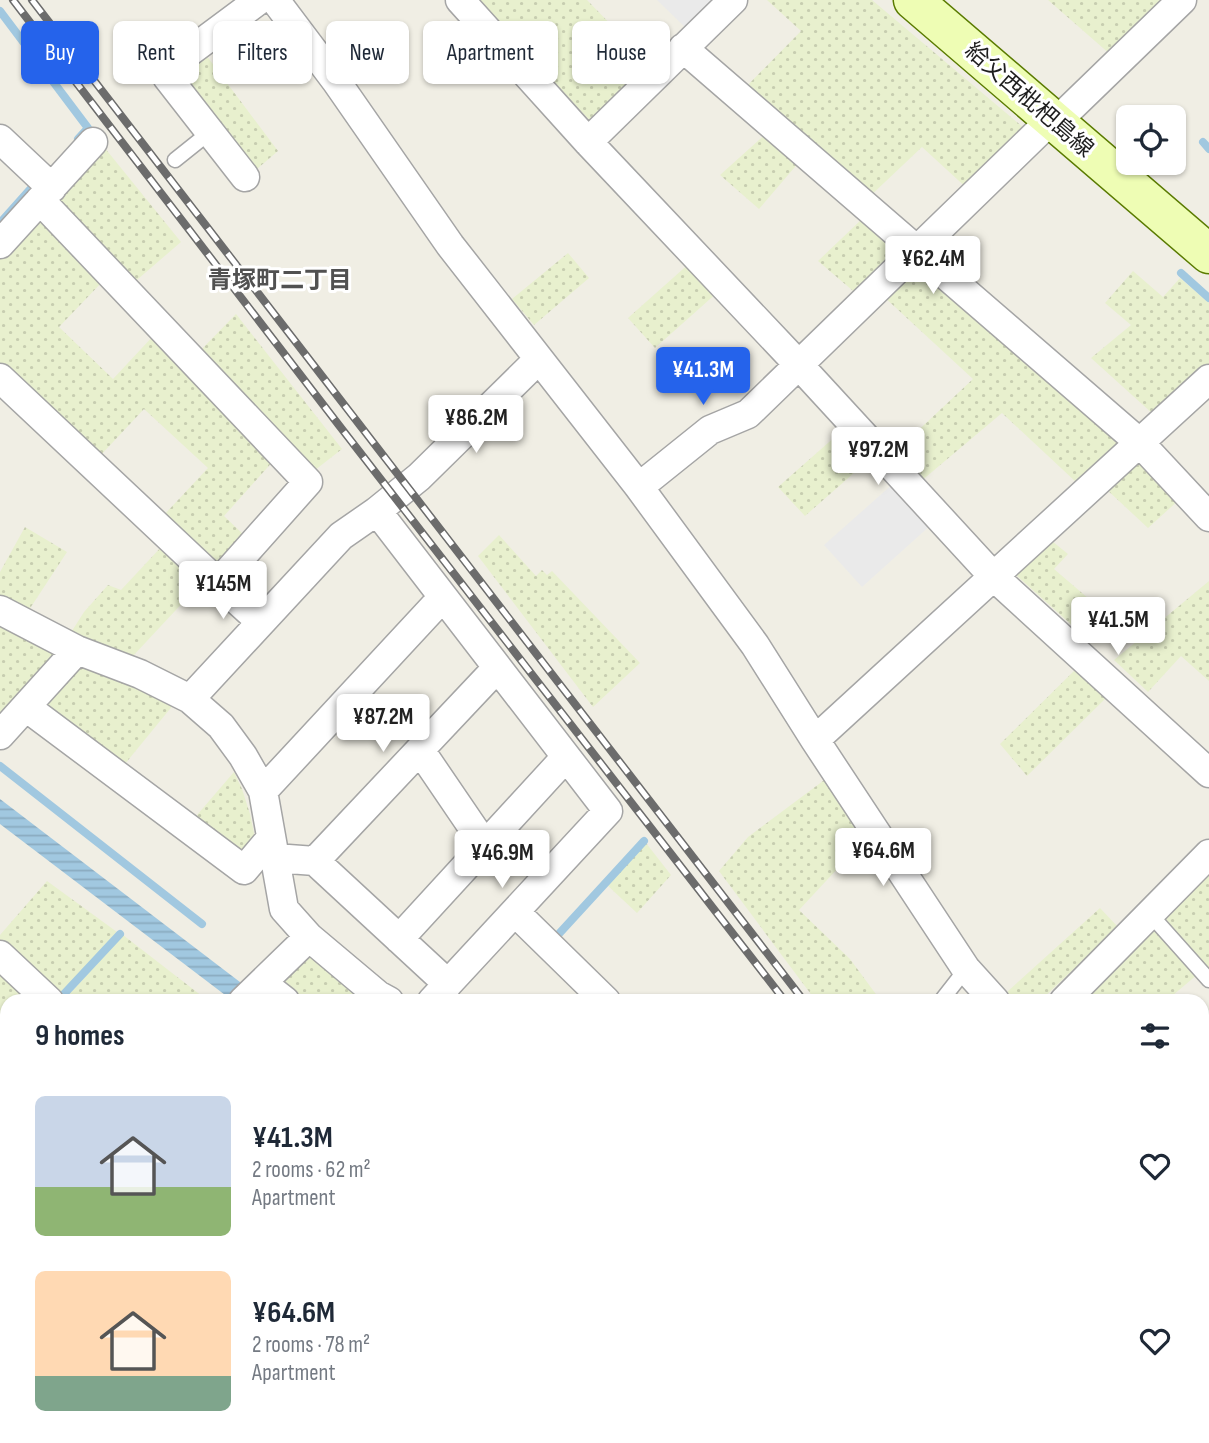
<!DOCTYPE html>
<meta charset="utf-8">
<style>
body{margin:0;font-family:"Sofia Sans Condensed","Noto Sans JP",sans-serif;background:#f2f2f3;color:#1f2937;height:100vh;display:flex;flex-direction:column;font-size:26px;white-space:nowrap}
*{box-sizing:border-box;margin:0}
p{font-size:23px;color:#747a83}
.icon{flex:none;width:38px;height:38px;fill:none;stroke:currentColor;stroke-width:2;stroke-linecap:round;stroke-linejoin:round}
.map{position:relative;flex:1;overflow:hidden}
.side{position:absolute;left:0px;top:994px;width:1209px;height:450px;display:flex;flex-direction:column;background:#fff;border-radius:21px 21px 0 0;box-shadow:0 2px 5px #0004}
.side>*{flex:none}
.hud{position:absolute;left:21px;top:21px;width:700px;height:63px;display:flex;gap:14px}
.tools{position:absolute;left:1116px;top:105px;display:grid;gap:14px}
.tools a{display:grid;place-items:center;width:70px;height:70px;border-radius:10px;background:#fff;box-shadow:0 2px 5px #0004;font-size:35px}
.price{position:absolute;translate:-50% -60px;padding:0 16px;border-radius:7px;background:#fff;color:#222;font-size:23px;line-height:46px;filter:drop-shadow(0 2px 4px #0008)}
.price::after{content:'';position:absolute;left:50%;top:42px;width:21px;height:16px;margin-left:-10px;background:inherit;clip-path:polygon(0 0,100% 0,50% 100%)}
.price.on{background:#2563eb;color:#fff}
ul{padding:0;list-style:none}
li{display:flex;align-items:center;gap:21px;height:175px;padding:0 35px}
li span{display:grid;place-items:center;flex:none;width:196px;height:140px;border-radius:10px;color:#555}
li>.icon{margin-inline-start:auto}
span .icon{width:84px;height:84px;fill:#fffc;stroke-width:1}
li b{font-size:30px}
h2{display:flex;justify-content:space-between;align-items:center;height:84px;padding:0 35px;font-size:30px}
.pill{padding:0 24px;border-radius:10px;background:#fff;box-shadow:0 2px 5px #0004;font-size:24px;line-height:63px}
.pill.on{background:#2563eb;color:#fff}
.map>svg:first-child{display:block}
</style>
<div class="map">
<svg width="1209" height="1443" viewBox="0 0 1209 1443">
<defs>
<pattern id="farmland-dots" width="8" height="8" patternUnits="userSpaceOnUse" patternTransform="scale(1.75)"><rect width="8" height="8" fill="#e8f0ce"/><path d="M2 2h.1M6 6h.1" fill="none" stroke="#c7cdb0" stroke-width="1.8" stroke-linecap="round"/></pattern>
<pattern id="water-rules" width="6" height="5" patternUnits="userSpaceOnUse" patternTransform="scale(1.75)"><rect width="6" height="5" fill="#a1c8e0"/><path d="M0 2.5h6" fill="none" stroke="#8aabc0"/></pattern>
</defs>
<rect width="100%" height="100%" fill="#f0eee4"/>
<path fill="url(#farmland-dots)" d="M478,0H587L655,70L595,126Z
M767,0H872L1024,128L970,191L922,147L866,200L741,92L801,31Z
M1048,0H1167L1111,55Z
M203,51L278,151L251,174L178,78Z
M768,132L800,161L759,209L720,175Z
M104,147L181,242L131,285L55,197Z
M44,216L105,279L59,327L113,379L155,334L276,458L224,516L245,536L220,562L213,564L163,516L208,468L144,409L99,457L0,365V255Z
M862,219L901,254L859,296L818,261Z
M568,253L589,278L534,325L512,299Z
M692,261L719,291L655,348L628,318Z
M912,266L1123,444L1077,483L1002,413L920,482L894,453L973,379L882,295Z
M1133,271L1163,297L1180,278L1209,303V364L1153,414L1091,358L1131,325L1105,303Z
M236,314L342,449L310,474L198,353Z
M845,428L871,458L805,516L778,487Z
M1143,460L1181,498L1148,528L1104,487L1132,461Z
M25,527L67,552L27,613L0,601V572Z
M499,535L536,576L542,570L547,575L552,571L640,663L593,707L478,556Z
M1052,541L1068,554L1054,569L1096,605L1075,628L1015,574Z
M164,544L203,581L132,657L70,634L84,612L108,585L121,590Z
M1209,581V681L1181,656L1148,692L1114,660Z
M0,625L51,651L60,657L0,723Z
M88,664L174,704L120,770L50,718L44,698L70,668Z
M1079,666L1110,694L1027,776L1000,744Z
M234,772L242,789L250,814L256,843L247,854L191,822Z
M827,778L867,837L799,910L850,959L881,1001H816L719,871L748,837Z
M646,843L671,875L637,913L607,885Z
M1209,867V970L1160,917Z
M47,881L117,932L58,997L0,944V935Z
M1100,908L1118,927L1040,1001H1015L1007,992Z
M1151,925L1198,974L1166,1001H1074Z
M123,935L207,1000V1001H63Z
M311,954L371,1001H299L283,988L282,979Z
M0,963L41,1001H7V1051L0,1059Z
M11,1437H204L211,1443H5Z
M211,1437H415L409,1443H218Z
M556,1437H641L649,1443H550Z"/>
<path fill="#eaeaea" d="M657,0H725L691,33Z
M895,482L932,524L862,587L824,545Z"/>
<path fill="url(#water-rules)" d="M0,799L265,1001H233L0,824Z"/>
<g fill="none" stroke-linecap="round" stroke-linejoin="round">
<path stroke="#a1c8e0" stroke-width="8" d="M0,11L88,128L78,139
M1203,142L1209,149
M0,223L34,185
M1181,273L1209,298
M0,766L202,924
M556,937L644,841
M64,994L120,934
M0,1063L7,1055
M1202,1110L1209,1107
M207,1437L213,1443"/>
<g stroke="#a5a5a5" stroke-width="17">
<path id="service" d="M175,160L210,132
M1150,914L1209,980
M941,1001L966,969"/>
</g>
<g stroke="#a5a5a5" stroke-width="31">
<path id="minor" d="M275,0L336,81L450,245L639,487L755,645L815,740L966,969L995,1001
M460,0L588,142L798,364L993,576L1209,773
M683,48L1140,443L1209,517
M1056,122L1182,0
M0,139L52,188
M588,142L733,0
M245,177L167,77L173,64L259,0
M0,244L93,142
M0,378L218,583L308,482L40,200
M639,487L710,430L748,414L1052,119
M377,511L419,477L539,359
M218,583L261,622
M0,610L77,650L140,674L190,699L221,726L243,756L263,791L284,909L309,937L378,995L389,1001
M190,699L341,536L377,511L608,811L432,1001
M26,707L244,870L271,838
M0,735L77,650
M815,740L1209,379
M420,750L484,844
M263,791L443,597
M275,858L315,861L497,668
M315,861L448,984
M515,912L606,1001
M399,939L566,757
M0,955L49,1001
M262,983L285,1001
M243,1001L309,937
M1064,1001L1209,854
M0,1251L7,1243
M1202,1259L1209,1267
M525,1437L532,1443
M767,1437L775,1443
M843,1437L851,1443
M1007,1443L1012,1437"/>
</g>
<g stroke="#5a7b00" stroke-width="41">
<path id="secondary" d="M913,0L1209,254"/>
</g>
<use href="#service" stroke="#fff" stroke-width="14"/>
<use href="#minor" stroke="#fff" stroke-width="28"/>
<use href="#secondary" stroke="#eefdb4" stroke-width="38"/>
<g stroke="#6c6c6c" stroke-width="8">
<path id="rail" d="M13,0L338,424L785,1001
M32,0L804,1001
M1122,1437L1127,1443
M1138,1437L1143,1443"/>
</g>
<use href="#rail" stroke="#fff" stroke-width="5" stroke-dasharray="16" stroke-linecap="butt"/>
</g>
<g text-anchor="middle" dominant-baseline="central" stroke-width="6" stroke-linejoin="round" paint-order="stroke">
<g font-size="23" fill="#1e1e1e" stroke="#fff">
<text transform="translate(1029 100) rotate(41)">給父西枇杷島線</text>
</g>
<g font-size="24" font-weight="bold" fill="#515151" stroke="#fff">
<text x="280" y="280">青塚町二丁目</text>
</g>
</g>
</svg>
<div class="tools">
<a><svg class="icon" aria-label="locate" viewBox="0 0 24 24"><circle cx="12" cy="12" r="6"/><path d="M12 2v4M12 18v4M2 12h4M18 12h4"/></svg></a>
</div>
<b class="price" style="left:933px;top:296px">¥62.4M</b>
<b class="price on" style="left:703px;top:407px">¥41.3M</b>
<b class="price" style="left:476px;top:455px">¥86.2M</b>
<b class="price" style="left:878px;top:487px">¥97.2M</b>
<b class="price" style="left:223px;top:621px">¥145M</b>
<b class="price" style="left:1118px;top:657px">¥41.5M</b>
<b class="price" style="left:383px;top:754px">¥87.2M</b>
<b class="price" style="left:883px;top:888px">¥64.6M</b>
<b class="price" style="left:502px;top:890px">¥46.9M</b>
<div class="hud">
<a class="pill on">Buy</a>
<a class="pill">Rent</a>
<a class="pill">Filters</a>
<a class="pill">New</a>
<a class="pill">Apartment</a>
<a class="pill">House</a>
</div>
<section class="side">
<h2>9 homes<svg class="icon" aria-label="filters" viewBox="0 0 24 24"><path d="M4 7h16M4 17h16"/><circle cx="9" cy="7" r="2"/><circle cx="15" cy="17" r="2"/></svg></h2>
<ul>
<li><span style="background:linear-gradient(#c9d6e8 65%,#8fb573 0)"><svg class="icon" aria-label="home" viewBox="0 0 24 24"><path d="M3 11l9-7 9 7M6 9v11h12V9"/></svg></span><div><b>¥41.3M</b><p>2 rooms · 62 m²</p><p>Apartment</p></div><svg class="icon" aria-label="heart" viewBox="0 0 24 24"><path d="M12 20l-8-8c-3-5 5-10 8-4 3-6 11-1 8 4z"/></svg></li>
<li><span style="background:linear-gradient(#ffd9b3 75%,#7fa58c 0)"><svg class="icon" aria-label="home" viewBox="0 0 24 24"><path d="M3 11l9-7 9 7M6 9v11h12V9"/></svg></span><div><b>¥64.6M</b><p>2 rooms · 78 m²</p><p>Apartment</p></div><svg class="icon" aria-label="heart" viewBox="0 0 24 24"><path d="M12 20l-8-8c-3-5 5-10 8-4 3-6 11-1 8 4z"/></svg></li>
</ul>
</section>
</div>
